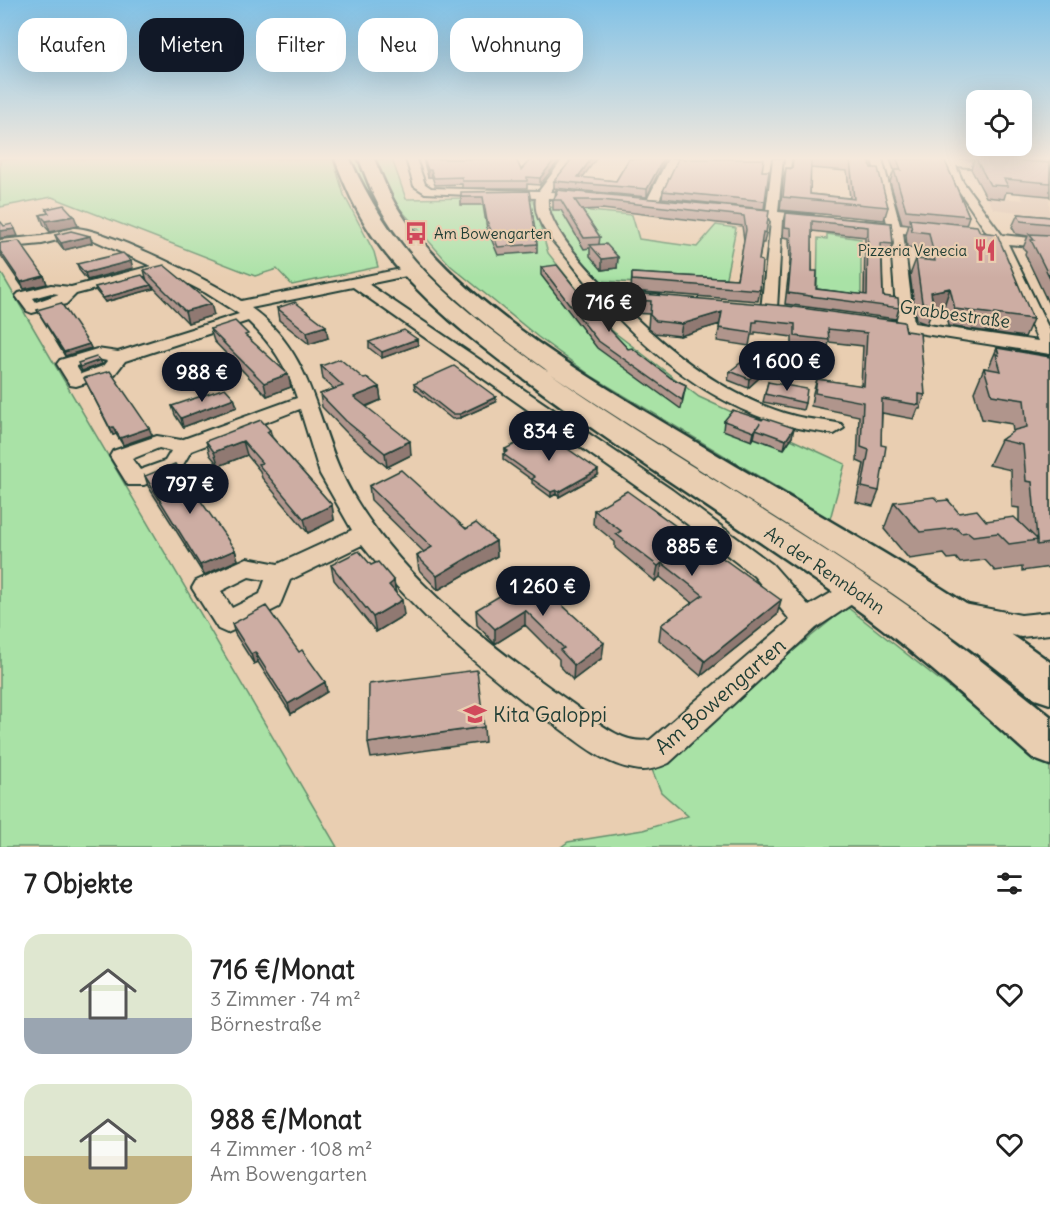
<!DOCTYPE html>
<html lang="de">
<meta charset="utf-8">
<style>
body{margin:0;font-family:Delius,sans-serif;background:#f2f2f2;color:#222;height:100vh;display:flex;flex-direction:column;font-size:22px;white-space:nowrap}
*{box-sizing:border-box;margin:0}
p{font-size:20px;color:#767676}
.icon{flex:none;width:33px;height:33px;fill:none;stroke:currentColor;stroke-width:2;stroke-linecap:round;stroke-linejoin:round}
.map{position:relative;height:847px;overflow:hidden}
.sheet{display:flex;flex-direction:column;background:#fff;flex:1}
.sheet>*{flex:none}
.top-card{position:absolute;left:18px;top:18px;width:600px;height:54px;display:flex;gap:12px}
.tools{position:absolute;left:966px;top:90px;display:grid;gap:12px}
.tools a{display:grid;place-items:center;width:66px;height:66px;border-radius:12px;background:#fff;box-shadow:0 6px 24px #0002;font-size:30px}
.price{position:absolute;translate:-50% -51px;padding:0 14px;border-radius:21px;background:#111827;color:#fff;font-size:20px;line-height:39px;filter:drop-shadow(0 2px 3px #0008)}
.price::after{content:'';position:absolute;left:50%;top:36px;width:18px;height:14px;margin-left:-9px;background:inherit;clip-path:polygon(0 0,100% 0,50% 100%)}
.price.current{background:#222;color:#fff}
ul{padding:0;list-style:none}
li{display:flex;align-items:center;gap:18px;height:150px;padding:0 24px}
li span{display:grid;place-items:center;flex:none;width:168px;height:120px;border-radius:18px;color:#555}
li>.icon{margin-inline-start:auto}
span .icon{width:72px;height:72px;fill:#fffc;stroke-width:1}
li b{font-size:26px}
h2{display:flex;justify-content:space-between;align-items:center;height:72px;padding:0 24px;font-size:26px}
.tag{padding:0 21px;border-radius:18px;background:#fff;box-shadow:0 6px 24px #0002;font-size:21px;line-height:54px}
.tag.current{background:#111827;color:#fff}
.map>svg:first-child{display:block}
</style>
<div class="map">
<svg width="1050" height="847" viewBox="0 0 1050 847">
<rect width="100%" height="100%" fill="#e9ceb1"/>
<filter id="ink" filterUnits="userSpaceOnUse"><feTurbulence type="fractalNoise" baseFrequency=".0167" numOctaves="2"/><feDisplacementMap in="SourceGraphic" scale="12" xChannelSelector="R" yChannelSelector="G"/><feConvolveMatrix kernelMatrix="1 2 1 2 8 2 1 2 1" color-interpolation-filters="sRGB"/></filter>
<g filter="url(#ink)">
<path fill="#ddc1ab" d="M1019,193L1049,196L1050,219L1021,217L1018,212L994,209L986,197L1023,200Z"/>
<path fill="#a9e2a6" stroke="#64906d" stroke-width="1.5" d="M0,159H333L344,195L374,252L378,267L292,285L277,269L255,276L52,197L0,207Z
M348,159H359L380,206L416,256L407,258L384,226Z
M376,159H392L406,199L532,197L548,253L606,326L699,397L845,464L830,519L593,377L538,337L451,266L394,202Z
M548,207L632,215L639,239L697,247L716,225L736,228L724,287L598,281L558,231Z
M827,234L861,239V304L817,298L818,238L827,239Z
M0,271L337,847H0Z
M847,607L1050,767V847H561L568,842L643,830L688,816L661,792L651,767Z"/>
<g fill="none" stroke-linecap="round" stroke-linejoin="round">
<g stroke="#1f3d34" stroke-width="4">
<path id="minor" d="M406,159H416L425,184L431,188L539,191L563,159H574L550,192L582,193L588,196L582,199L548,198C545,226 591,272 610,292L657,294L665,299L657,304L618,301L624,307C672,354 729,399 795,416C810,420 826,420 841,424L844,428L834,434C816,431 798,429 780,424C691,396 623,331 569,260C555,243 532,222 536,198L425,193L414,186Z
M668,159H678L658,202L648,204L646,202Z
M773,159H783L778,212L812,215L818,219L812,223L782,220L777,309L769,314L761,309L771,222L769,218L743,216L737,212L743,208L766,211Z
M872,159H882L900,225L934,228L940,232L934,236L903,233L914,323L1038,341L998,249L994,242L973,240L967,236L973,232L988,234L953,182L945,165L905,162L900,159H953L1050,167V173L956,166L963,182L1002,235L1050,240V248L1008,244L1050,331V354L874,326L872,323L874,320L897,321L890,231L865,229L859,225L865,221L887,223Z
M73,228C101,226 215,283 241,301L411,267L416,268V274L368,284L672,490L772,564L809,606L855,579L864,582L868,589L864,596L816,628L669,763C658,768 646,772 634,769C602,764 576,740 551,722C481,670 416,614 362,545L290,580L279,607L236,629L227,633L218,629L192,588L196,581L247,558L278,564L352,530L320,474L300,409L191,451L180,470L144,485H128L110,456L113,451L157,436L181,440L297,398C287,367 272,344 248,321L125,361L115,374L76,386L70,385L57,364L60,360L97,349L118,352L239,314L206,293L163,271L76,294L66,304L32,313L27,311L16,296L19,293L51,285L71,287L151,266L85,236H73L42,244L0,248V240L42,236ZM353,287L656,500L754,576L790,620L650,740C621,746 592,717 570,702C491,646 407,584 356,500C315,434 320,358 251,308ZM51,293L59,294L36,302L33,298ZM98,359L107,361L103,366L81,374L76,366ZM159,448L171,451L165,461L140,470L132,459ZM249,577L265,580L260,594L232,608L221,591Z
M964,604L1021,615L1050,612V634L1021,637L955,621L951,614L955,607Z"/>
</g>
<g stroke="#1f3d34" stroke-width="5">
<path id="secondary" d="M335,159H350C395,259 458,307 544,369L548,371C485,325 417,275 379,206C371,191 365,174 359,159H374C381,174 387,190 395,204C453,302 603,386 699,444C817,515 939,580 1050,662V704L1035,699C884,576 712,482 550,373C661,451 780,517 891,594C946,632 998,674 1050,716V765L1034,759C971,703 909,646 840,597C742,528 640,464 543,393C481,347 416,299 372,235C356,211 345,186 335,159Z"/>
</g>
<use href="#minor" fill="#e9ceb1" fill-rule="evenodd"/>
<use href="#secondary" fill="#e9ceb1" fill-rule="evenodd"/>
</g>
<path fill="#b0958c" stroke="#1f3d34" stroke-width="1.5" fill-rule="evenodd" d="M423,159H516L521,170L531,159H560L540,185L527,184V188H462V184L435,185L432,177H428Z
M629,159H665L647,197L554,188V181L583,178L616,181Z
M792,159H869L871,168L888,207L884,220L780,210L783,180L786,168H791ZM810,168L847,171L850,198L810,194Z
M890,159H944L969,216L966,225L980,232L1033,319L1025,337L948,326L944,306L933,308L927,324L916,320L910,275L916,259L926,260L923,249L907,247L906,235L909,224L902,223L890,182L894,170Z
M974,159H1050V197L1049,196L1006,192L1004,199L986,197L971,169Z
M762,171L765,201L764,209L662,198L663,191Z
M556,190L769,210L766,233L764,243H762L759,260L760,290L758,301L631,291L632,273L737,279L744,240L742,226L602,209L582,210L600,237L599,244L618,257L617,268L602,270L590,256V248L584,249L561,210H553V200L555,197Z
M529,191L537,244V252L498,255L487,229L483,205H461V197Z
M46,209L78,226L50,232L44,225L40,215L48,213Z
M786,213L891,223L893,244L890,255L882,253L883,296L899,308L896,319L785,304L790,261L789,238L783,237L784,222ZM812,231L865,237L864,295L816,289L812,271Z
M1018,214L1050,217V307L1025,254L1026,251L1023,248L1028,236L1016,234L1012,227Z
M55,235L90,236L92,243L64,250L58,242Z
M0,243L44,276L47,284L24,289L0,254Z
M77,264L133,268L87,280L80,271Z
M541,267L600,319L628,349L671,378L686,385L681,409L597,348L541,275Z
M144,270L214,315L188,323L152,286L153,289L105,302L96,291L95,287L147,281Z
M631,293L906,331L925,395L920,409H918L914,419L882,413L879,491L873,506L856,502L864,464L857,461L859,416L811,406L813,393L817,379L861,386L863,346L829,342L826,353L792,349V337L755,332V335H751L749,346L717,341L720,324L680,336L654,333L648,328L649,314L632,313L630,305Z
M277,308L328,338L309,344L279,320Z
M37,310L89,344L91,348L65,356Z
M210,329L249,338L291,387L267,396L214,341Z
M369,342L418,345L382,358L369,348Z
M997,348L1050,356V567L1022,571V567L995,571L985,560L960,563L956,558L948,559L944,554L909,559L884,529L894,502L938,501L959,513L986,521L1019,522V508L1012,507L1011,470L989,465L1001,440L1013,432L1012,424L982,419L974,392L984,368L988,369Z
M321,366L364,379L379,387L381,400L366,407L411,455L387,467L348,434L322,407L320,394L334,389L323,379Z
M769,369L748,388L728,380L730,371Z
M84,378L152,435L123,445L116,434L113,435Z
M768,382L805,403L803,410L763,402Z
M414,384L496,402L460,418L452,419L415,389Z
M234,398L237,407L183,427L175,415L172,406Z
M724,421L792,437L784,449L754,438L752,441L723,430Z
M270,430L272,437L332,505L334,520L308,533L262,478L260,471L247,455L219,466L210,455L206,441Z
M505,449L598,475L559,497L556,494L551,497L532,483V480L503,459V454L505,453Z
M145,476L235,550L238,560L204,575L148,486Z
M369,486L496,541L497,556L438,590L419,570L417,556L424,552L371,500Z
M594,510L694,539L720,553L719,556L777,615L701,676L659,640L661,625L692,603L660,577L655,581L615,548V542L593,524Z
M331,565H371L394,581L396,593L404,615L376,632L334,580Z
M553,592V597L602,658L573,680L559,665V659L525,625L495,644L477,625L476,610Z
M232,624L299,652L325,682L327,692L291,714L258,662L254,664L235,634Z
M484,727L485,742L371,758L368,743Z"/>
<path fill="#907972" stroke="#1f3d34" stroke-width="1.5" d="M555,159H560L540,185V178Z
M591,159H596L578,184V177Z
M663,159H665L647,197V189Z
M428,170H431L432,177H428Z
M74,216L78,226L50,232L46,221Z
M15,229L18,236L0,238V231Z
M90,236L92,243L64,250L61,243Z
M618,257L617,268L602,270V259Z
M131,261L133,268L87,280L85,273Z
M44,276L47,284L24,289L21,282Z
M151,285L153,289L105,302L103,298Z
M950,288L944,306L933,308V306L931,292Z
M211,304L214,315L188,323L185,311Z
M722,312L720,324L680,336L682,324Z
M326,326L328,338L309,344L307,332Z
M417,339L418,345L382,358V352Z
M89,344L91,348L65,356L64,352Z
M100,360L102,364L82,371L80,367Z
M771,361L769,369L748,388L749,379Z
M288,374L291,387L267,396L264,383Z
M379,387L381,400L356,410L354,397Z
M496,397V402L460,418V414Z
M234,398L237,407L183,427L181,418Z
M760,423L756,429L754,438L752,441L754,432Z
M113,427L116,434L113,435L110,428Z
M149,428L152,435L123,445L120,438Z
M794,428L792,437L784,449L786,440Z
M243,441L247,455L219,466L214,452Z
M410,441L411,455L387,467L385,453Z
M598,470V475L559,497V492Z
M556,490V494L551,497V492Z
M332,505L334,520L308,533L304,519Z
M496,541L497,556L438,590L437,576Z
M235,550L238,560L204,575L200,565Z
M662,563L660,577L655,581L658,566Z
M394,581L396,596L389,585Z
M402,600L404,615L376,632L373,617Z
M781,600L777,615L701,676L705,661Z
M525,610V625L495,644V629Z
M604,643L602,658L573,680L574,665Z
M255,652L258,662L254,664L251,654Z
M325,682L327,692L291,714L288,704Z"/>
<path fill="#cdada3" stroke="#1f3d34" stroke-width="1.5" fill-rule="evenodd" d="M424,159H516L521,170L531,159H555L540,178L527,177V181H462V177L434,178L431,170H428Z
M572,159H591L578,177L616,181L629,159H663L647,189L554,181Z
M678,159H764L762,171H769L765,201L663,191Z
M793,159H811L810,194L854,199L850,159H847H869L871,168H878L888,207L783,197L786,168L792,169Z
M897,159H944L969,216L906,210L894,170H901Z
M976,159H995L1050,163V183L1004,179L1008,186L990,185Z
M556,190L769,210L766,233L763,232L759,260L762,261L760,290L632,280V273L737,279L746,230L744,216L602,200H575L600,237L584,238L561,200H553L557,194Z
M529,191L537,244L498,247L487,221L483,197H461V192Z
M64,205L74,216L46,221L40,215L49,213L46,209Z
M786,213L891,223L893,244L881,243L883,296L898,298L899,308L788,293L792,251L791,228L785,227ZM812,221L868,227L867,295L816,289L817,271H812Z
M1018,214L1050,217V224L1021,221Z
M910,219L977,226L980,232L997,234L1033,319L955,309L950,288L931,292L933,306L922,302L916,259L935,261L929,233L912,231Z
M0,222H1L4,226L12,224L15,229L0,231Z
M71,231L90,236L61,243L55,235Z
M1029,234L1050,235V278L1031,240H1034Z
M19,241L44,276L21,282L0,251V243Z
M606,244L618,257L602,259L590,245Z
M123,253L131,261L85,273L77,264Z
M164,265L211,304L185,311L144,270Z
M557,265L600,319L628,349L632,348L671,378L686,385L682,400L597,340L541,267Z
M142,275L151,285L103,298L95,287Z
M631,293L787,306L904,322L906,331L920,333L925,395L919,394V405L882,399L881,445L886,446L879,491L862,487L869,450L861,447L863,402L815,393L817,379L864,386L867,333L828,329L829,340L795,336V324L757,320V322H753L752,333L719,328L722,312L682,324L656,321L650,315L651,301L633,300Z
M295,302L326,326L307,332L277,308Z
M61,303L89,344L64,352L37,310Z
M235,321L248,334L245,335L288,374L264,383L210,329Z
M404,330L417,339L382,352L369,342Z
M997,348L1050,357V543L1037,545V540L1009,544L998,533L973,536L968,532L961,533L956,528L920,532L894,502L934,497L938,501L948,500L959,513L977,510L986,521L1014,517L1037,539L1032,482L1026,481L1023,445L1001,440L1015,430L1027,427L1024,400L992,395L984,368L1001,371L996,354L999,355Z
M752,354L771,361L749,379L730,371Z
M96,357L100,360L80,367L78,363Z
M340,359L364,379L368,378L379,387L354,397L410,441L385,453L346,421L320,394L343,386L321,366Z
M454,366L496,397L460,414H452L414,384Z
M110,371L149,428L120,438L113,427L110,428L84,378Z
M768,382L807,389L805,403L765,394Z
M225,388L234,398L181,418L172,406Z
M733,410L762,420L764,418L794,428L786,440L756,429L760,423L754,432L724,421Z
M261,420L270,430L267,432L332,505L304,519L258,464L262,463L243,441L214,452L206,441Z
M542,431L598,470L559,492L556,490L551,492L532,479L535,477L503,454L508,451L505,449Z
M175,464L235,550L200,565L145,476Z
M401,470L466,529L476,523L496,541L437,576L417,556L432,547L369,486Z
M627,491L694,539L697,537L720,553L717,554L781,600L705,661L661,625L703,595L662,563L658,566L616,534L621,531L594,510Z
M359,551L371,565L378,562L394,581L389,585L402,600L373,617L331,565Z
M535,575L553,592L550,594L604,643L574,665L560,650L564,648L525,610L495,629L476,610Z
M266,606L299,652L302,650L325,682L288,704L255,652L251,654L232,624Z
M477,670L484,727L368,743L369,684Z"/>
</g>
<linearGradient id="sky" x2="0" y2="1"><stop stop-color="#80c1e6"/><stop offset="0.57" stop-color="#f5e9dc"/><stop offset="1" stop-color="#f5e9dc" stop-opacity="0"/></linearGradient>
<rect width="1050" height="278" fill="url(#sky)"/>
<defs>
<g id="bus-bare" transform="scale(1.8)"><path d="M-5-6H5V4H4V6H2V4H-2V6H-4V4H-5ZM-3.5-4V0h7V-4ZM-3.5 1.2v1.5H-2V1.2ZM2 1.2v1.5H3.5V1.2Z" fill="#d1495b" stroke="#e9ceb1" stroke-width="2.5" paint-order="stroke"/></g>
<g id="restaurant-bare" transform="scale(1.8)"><path d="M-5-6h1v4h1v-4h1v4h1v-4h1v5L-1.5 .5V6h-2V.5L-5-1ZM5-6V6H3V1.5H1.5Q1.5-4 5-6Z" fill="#d1495b" stroke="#e9ceb1" stroke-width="2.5" paint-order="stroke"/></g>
<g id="school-bare" transform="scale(1.8)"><path d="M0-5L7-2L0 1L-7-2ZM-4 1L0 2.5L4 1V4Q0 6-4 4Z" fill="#d1495b" stroke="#e9ceb1" stroke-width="2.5" paint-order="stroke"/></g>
</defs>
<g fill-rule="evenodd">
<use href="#bus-bare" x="416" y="233"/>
<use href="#restaurant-bare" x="985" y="250"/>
<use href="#school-bare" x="475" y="714"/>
</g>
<g text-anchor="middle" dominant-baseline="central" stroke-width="4.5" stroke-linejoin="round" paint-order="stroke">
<g font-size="15" fill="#1f3d34" stroke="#e9ceb1" text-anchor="start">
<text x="434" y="233">Am Bowengarten</text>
<text x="967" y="250" text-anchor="end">Pizzeria Venecia</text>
</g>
<g font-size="18" fill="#1f3d34" stroke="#e9ceb1">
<text transform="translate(955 314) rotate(8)">Grabbestraße</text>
<text transform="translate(825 570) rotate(34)">An der Rennbahn</text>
</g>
<g font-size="21" fill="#1f3d34" stroke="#e9ceb1">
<text transform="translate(720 696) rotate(-41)">Am Bowengarten</text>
</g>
<g font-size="21" fill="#1f3d34" stroke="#e9ceb1" text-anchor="start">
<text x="493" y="714">Kita Galoppi</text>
</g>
</g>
</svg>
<div class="tools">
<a><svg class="icon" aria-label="locate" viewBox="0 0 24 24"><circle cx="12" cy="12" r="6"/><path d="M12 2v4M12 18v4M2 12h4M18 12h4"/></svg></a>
</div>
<b class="price current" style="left:609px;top:333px">716 €</b>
<b class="price" style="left:787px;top:392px">1 600 €</b>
<b class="price" style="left:202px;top:403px">988 €</b>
<b class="price" style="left:549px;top:462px">834 €</b>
<b class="price" style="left:190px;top:515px">797 €</b>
<b class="price" style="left:692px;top:577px">885 €</b>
<b class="price" style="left:543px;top:617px">1 260 €</b>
<div class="top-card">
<a class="tag">Kaufen</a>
<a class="tag current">Mieten</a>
<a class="tag">Filter</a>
<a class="tag">Neu</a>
<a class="tag">Wohnung</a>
</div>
</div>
<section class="sheet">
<h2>7 Objekte<svg class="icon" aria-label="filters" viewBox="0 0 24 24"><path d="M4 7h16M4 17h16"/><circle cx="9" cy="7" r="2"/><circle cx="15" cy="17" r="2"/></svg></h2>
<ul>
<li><span style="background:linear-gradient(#dfe7d0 70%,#9aa5b1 0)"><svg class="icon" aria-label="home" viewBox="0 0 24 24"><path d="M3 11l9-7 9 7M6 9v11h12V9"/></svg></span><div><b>716 €/Monat</b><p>3 Zimmer · 74 m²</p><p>Börnestraße</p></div><svg class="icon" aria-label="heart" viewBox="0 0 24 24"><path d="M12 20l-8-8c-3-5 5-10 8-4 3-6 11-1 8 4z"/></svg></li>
<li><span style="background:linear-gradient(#dfe7d0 60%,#c2b280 0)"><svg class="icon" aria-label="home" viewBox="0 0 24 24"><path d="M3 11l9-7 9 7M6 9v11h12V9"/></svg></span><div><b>988 €/Monat</b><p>4 Zimmer · 108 m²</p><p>Am Bowengarten</p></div><svg class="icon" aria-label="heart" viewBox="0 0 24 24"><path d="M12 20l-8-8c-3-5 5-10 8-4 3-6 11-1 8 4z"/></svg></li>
</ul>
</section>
